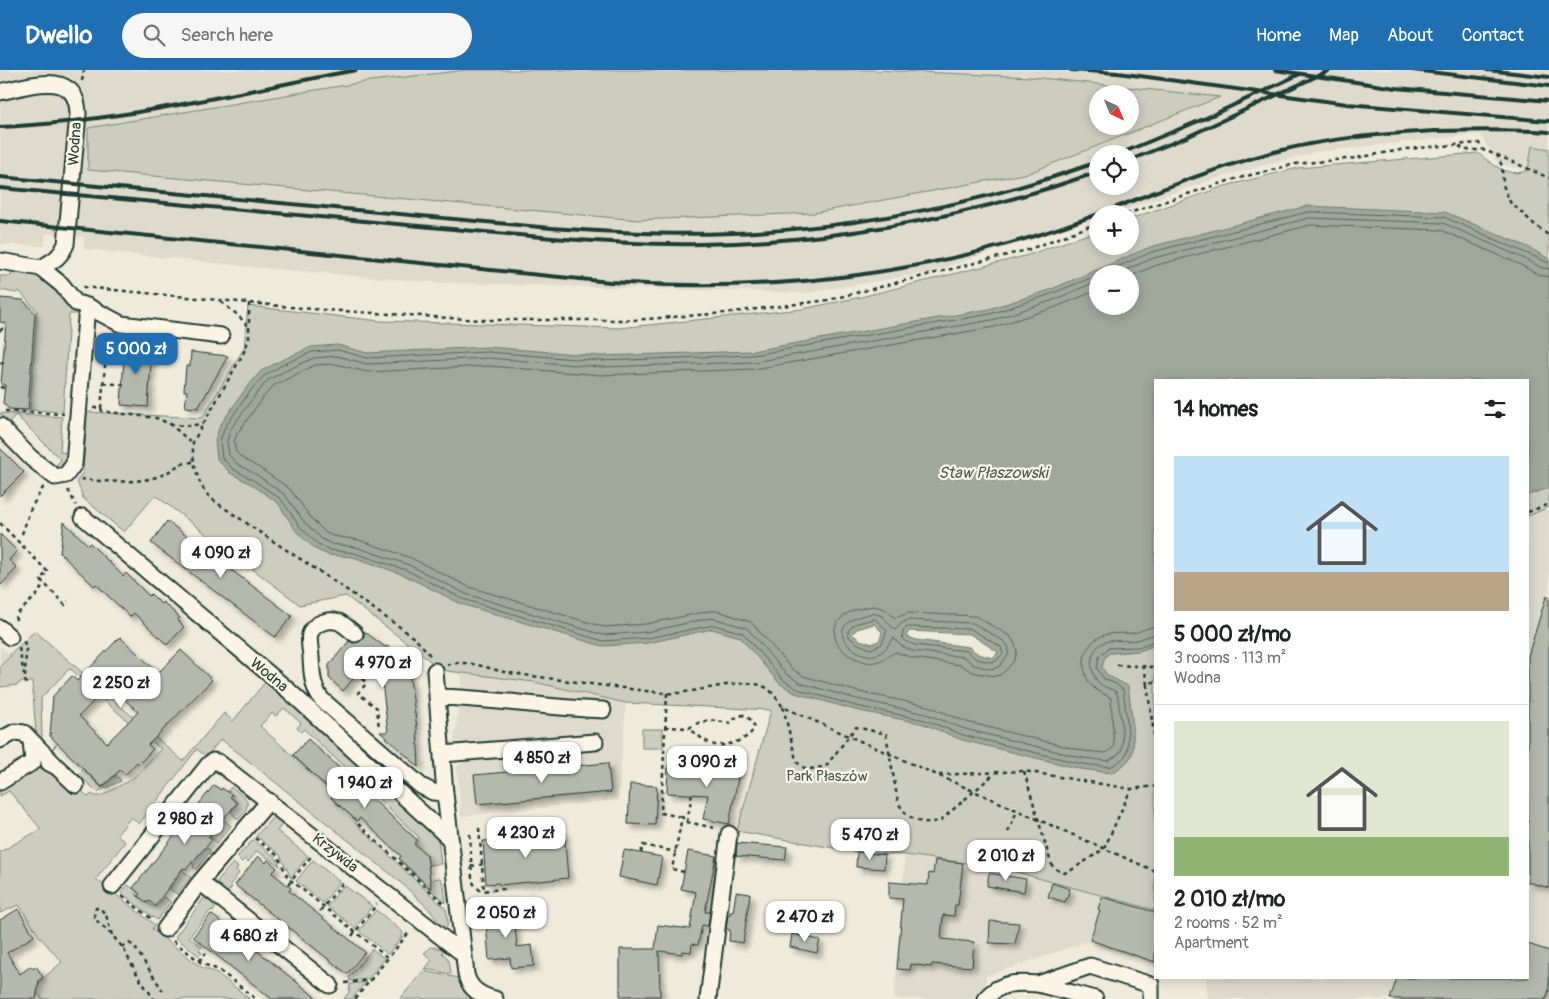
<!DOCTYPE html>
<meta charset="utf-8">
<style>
body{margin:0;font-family:Pangolin,sans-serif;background:#f6f6f6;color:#202124;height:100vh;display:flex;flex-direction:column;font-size:19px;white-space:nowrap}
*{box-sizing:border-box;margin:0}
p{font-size:16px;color:#757577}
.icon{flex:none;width:28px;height:28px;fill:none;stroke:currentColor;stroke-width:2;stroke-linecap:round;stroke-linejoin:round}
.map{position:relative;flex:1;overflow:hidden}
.side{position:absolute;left:1154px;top:309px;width:375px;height:600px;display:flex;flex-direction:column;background:#fff;border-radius:0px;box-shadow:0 2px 12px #0003}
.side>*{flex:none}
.needle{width:32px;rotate:136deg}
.fabs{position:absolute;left:1089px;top:15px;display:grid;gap:10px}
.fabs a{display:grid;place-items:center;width:50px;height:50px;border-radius:50%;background:#fff;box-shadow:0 2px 12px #0003;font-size:25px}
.price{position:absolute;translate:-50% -42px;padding:0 11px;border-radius:10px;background:#fff;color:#222;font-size:16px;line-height:32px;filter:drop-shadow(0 1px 2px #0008)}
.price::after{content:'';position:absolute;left:50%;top:30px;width:15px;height:11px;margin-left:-8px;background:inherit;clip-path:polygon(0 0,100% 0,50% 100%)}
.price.active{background:#1f6fb2;color:#fff}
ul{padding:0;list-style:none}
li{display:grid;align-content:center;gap:10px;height:265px;padding:0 20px}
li+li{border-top:1px solid #e0e0e0}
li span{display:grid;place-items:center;height:155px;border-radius:0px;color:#555}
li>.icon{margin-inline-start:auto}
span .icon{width:90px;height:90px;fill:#fffc;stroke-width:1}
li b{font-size:21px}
h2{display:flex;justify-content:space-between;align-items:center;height:60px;padding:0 20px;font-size:21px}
header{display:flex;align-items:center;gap:30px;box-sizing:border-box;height:70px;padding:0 25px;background:#1f6fb2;color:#fff}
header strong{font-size:24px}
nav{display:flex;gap:28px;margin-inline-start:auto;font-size:18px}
.search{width:350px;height:45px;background:#f6f6f6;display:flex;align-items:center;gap:12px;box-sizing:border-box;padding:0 18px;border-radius:28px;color:#757577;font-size:19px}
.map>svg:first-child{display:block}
</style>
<header>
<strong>Dwello</strong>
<div class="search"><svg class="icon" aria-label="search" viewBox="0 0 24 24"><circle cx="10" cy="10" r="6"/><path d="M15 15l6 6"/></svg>Search here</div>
<nav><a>Home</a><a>Map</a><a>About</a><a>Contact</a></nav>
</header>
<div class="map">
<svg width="1549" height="929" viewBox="0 0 1549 929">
<defs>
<filter id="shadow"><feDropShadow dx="4.5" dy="4.5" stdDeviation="2.5" flood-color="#0004"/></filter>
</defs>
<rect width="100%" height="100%" fill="#efeada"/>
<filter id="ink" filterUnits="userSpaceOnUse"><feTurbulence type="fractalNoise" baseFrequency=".02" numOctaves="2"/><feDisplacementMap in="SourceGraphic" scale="10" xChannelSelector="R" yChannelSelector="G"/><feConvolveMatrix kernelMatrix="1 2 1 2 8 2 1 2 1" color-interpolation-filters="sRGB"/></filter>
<g filter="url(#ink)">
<path fill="#dedbcc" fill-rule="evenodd" d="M0,0H1549V79L1533,77L1528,100L1498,94L1480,64L1316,82L1224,106L1109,144H1098L1097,147L931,202L806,223L426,212L243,196L84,179V167L46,163L44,176L0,174ZM1098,24H1130V56H1098ZM1098,84H1130V116H1098Z
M1540,440H1549V929H1208L1206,908H1528V446Z
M0,576L11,586L0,596Z
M462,603L534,612L626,633L618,730L461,746L457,697L465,691L466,675L454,670L461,627Z
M905,785L997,797L1155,840V894L1086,872L986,906L983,929H894Z"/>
<path fill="#cccdbf" stroke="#76857a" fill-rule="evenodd" d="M467,0H875L1032,7L1220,27L1029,103L814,143L638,150L88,100V58L370,11ZM1098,24H1130V56H1098Z
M1532,76L1549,79V242L1508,199L1098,204L712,522L779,613L795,623L822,619L1102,597L1104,589L1109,583L1139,581L1155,575V840L997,797L905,785L856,782L737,761L771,640L626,633L534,612L447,601L430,591L346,526L300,535L155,425L124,462L83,428L77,411L83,402L87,342L202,348L244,278L248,236L380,251L619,258L802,239L861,227L1025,186L1097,161L1098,176H1130V149L1225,116L1298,98L1478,83C1492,94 1509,109 1528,100Z
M12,197L40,203L53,214L77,244H69L63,342L30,340L37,241L19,221L16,223L0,220V206H11Z
M0,343L62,347L60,382L71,383L65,393L55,396L61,390L16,345L8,353Z
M1549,362V437L1528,446V369Z
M35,561L183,691L224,643L233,651L267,610L438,766L441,794L428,795L430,809L425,814L399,789L419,767L304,659L301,662L297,658L301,653L284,638L276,646L272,643L260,656L334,724L331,728L357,751L355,753L446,839L448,851L446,861L443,859L429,839L398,810L221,669L206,687L197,679L139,754L131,747L117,765L125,772L96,809L155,855L152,859L201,897L217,903L250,929H42L34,919L39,915V912L62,892L39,866L19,835L0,843V782L41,759L9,721L0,726V720C13,712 37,691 52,702C61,707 68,716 75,724L80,719L88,727L92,724L95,726H101L132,709L161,679L102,629L72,600L69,599L41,628L42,668L51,679L57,674L50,682L38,668L36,663L32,612H20L18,615L0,617V596L11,586L10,584Z
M642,659H663V678H642Z
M83,699L102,718L116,705L121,711L97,722L78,704Z
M231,717C248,729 254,732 238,750L231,742L238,733L232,728L234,726L228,721Z
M273,747L284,752L277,761L308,786L291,808L280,785L256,766Z
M224,750L231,756L217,773L208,765L212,760L215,761Z
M253,770L276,788L280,796L257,781L248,792L245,789L242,792L237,787Z
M201,774L211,781L196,800L193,797L194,795L188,790Z
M313,790L340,812L323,833L296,811Z
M233,793L238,797L236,800L239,803L230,815L232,817L229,821L225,822L218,817L217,811Z
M181,799L191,807L177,824L169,819L177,809L175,807Z
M440,808L444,815L446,833L427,817L433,809Z
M128,815L138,822L136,825L155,838L164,827L171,832L157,850L121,823Z
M344,815L372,836L355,858L327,836Z
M204,828H210L217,833L213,842L211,840L189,867L202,877L199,880L202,883L199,886L175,867Z
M376,840L403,862L402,867L388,884L359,861Z
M431,877L444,879L442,883C450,888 450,895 451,904L425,899L432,890L424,883Z
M372,879L385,889L368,909L350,911L349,907Z
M423,901L459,908L463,918L473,929H400Z
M366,912L352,929H344L349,922L350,914Z"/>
<path fill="#9fa89a" stroke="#6c7d71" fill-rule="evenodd" d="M1307,136L1445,142L1528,177L1549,189V418L1528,425V310H1155V575L1139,581L1109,583L1104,589L1102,597L1107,605L1128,616C1130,629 1136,673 1132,684C1129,693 1119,698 1112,703L1081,699L962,670L924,654L855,640L795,623L779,613L740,567L712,559L648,573L602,576L461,534L404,505L353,487L328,485L315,479L296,461L278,433L251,414L230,403L217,389L215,370L220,355L247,317L261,301L280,291L311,277L338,275L367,283L488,277L601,286L752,281L989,239L1047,221L1150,177ZM1098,204H1130V236H1098ZM874,554L882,562L880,570L872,574L860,570L852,564L857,559ZM909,561L970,564L998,582L993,588L978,584L969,577L916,570L906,566Z"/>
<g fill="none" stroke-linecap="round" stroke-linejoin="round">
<path stroke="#52685d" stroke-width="1" d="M1100,204L1152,182L1308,142L1444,147L1549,193
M1116,204L1154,188L1309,148L1443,153L1523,188L1542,198L1549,199
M1098,205L1048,225L990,244L753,285L601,291L488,282L367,288L338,280L312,282L282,295L264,306L251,320L225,357L220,371L222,388L233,399L253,410L281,429L300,457L318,474L330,480L354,483L406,500L463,529L603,571L648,568L714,555L743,563L782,609L797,619L856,636L925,650L963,665L1082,694L1110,697C1116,694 1123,690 1126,684C1131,675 1125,632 1123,620L1116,614L1104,609L1097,598L1099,587L1108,578L1138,577L1155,571
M1130,206L1157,195L1310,155L1441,160L1519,194L1539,205L1549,207
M1098,211L1051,231L992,250L754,292L601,297L488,288L367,294L337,286L314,288L285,301L268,310L256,324L230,360L227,371L229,385L237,394L257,405L285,425L305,453L322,469L331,474L356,477L409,495L466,524L603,565L647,562L710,548L716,549L747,558L786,604L800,613L857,629L926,644L965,659L1083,688L1108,691C1112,688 1119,685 1121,681C1125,670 1119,635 1117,623C1112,618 1103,618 1098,612C1088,600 1089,578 1105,572C1115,569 1127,572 1137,570C1143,569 1148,565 1155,565
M1098,220L1053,238L994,257L754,299L601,305L488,296L367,302L336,294L315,295L273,316L262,329L237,364L234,372L236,382L242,388L261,399L290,419L311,448L326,463L333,466L359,470L411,488L469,517L604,557L646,554L709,541H718L751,552L791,598L803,606L859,622L928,636L967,652L1084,681L1106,683L1114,677L1111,628C1106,624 1099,623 1094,618C1079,604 1080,575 1102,566C1111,562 1123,564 1133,563C1140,562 1147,557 1155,557
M874,536L885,539L895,548L909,543L975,546L1010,566L1015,574L1017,582L1014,591L1006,600L1000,605L993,606L972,602L961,595L913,588L896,582C889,585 883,591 875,592C869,594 863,591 857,589C835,581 824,557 848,543C855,539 866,537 874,536Z
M874,543L882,546L895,560L902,553L908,550L973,553L1005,572L1009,578L1008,585L999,597L990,599L974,595L964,587L912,581L900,575L894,568C888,573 888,579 878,584C858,593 811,554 874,543Z
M875,549L887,560L882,574L871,579L858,574L849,567L848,561L855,554Z
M909,557L971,559L1001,577L1003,584L996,591L991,592L976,589L967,581L915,575L905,571L902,567L904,559Z"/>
</g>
<path fill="#b5b9ad" stroke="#1f3d34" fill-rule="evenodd" filter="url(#shadow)" d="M0,228L23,230L35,243L28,340L9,339L3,333L5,315L1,314L6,253L0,252Z
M125,272L145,273V275H152L148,337L121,335Z
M191,282L228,286L198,338L185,337L187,321H184L186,296H190Z
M0,378L24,402L0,426Z
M167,451L292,546L275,567L151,473Z
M64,452L88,475L90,473L123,506L126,503L149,526L151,524L161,534L163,532L180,548L177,550L184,557L167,575L134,543L130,547L96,514L94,516L60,483Z
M0,464L17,481L9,490L17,498L0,516Z
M1546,527H1549V818L1528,812V586Z
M364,561L385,577L387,576L408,595L417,658L419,697L380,662H388L379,586L367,602L362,598L343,621L329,608V595L349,571L354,573L362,570L364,566Z
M120,567L158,603L181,580L212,610L148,675L153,679L139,694L137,692L125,705L120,700L102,717L50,666L53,626L72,606L77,611ZM110,615L138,642L107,673L79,646Z
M308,669L417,770L414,774L427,785L431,819L399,789L401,786L360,748L357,751L331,728L334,724L293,685Z
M608,693L611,722L477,734L474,705Z
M668,695L740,698L729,754L703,749L708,725L667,723Z
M630,714L657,716L655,755L628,754Z
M214,715L221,720L222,718L232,725L230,727L237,733L208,767L212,770L186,799L183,798L155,836L149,831L147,833L138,826L140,824L133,818Z
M564,761L568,808L500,815L499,813L486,814L483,771L513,768V766Z
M737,773L787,777L785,790L736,786Z
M624,780L662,787L657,815L619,807Z
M688,781L716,786L705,842H710L708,856L702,855L698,875L692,874L691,882L682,881V884L659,881L660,926H620V879H655L658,855L690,859L696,822L681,819Z
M857,782L885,785L884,799L856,797Z
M258,786L266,793L268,790L277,798L272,803L291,818L289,821L365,882L347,904L235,815Z
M935,790L963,793L958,835H955L954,846L943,845L941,869L974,872L972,897L932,894L931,897L911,894L910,900L897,899L903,829L889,828V812L928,815L929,803L933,804Z
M989,803L1026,809L1024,822L987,816Z
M1052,813L1070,819L1065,832L1048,827Z
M736,822L750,824L743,873L729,871L730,860L726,859L728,845H730V842H733Z
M1102,827L1155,842V892L1090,870L1100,840L1098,839Z
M513,836L517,877L532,875L534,896L511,898L510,888L489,890L485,840Z
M18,839L34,866L7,883L20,904L31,896L33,899L36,896L43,907L39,910L36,929H0V850Z
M211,844L318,929H272L211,881L193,867Z
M990,851L1019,853L1015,874L989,873Z
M792,864L820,870L817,883L790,877Z
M1528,874L1549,881V920L1546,929H1390L1397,908H1528Z"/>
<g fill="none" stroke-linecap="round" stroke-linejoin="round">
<g stroke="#1f3d34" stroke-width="19">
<path id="minor" d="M0,22C34,14 77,0 78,44L66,174C61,187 53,191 41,198
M0,191L41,198L62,215L76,233L87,236L121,254L221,266
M0,356L31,388L55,407L66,405L74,394L87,236
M83,447L288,620L450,769
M0,558L10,567
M355,564C350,560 345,555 339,552C329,549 314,552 310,564C308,570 311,581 311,588C312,603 312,616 321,629L421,716L433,722L445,723
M435,601L445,723L466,904C469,919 481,926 495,929
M437,627C493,628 547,638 603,640
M0,670L15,662L24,663L57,697
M442,684L595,672
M49,693L57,697L76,715
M0,712L33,692L31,670
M200,812L330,915
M112,816L209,694L213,691L218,692L462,883
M165,859L200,812L269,731
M708,929L729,764
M985,929C1000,912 1016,912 1038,914
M1095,929L1038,914L1090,896L1151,915V929"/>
</g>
<path stroke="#1f3d34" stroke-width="2.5" stroke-dasharray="4 4" stroke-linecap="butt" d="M82,11L84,0
M1459,76L1465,80H1483
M1497,85L1549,108
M1126,144L1231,110L1295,94L1356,88L1406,79L1479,73L1483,80L1497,85L1502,96L1503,115L1510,132L1534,154L1549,166
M83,217L312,239L482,250H633L725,243L828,230L1027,180L1098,153
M221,232L239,246L248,257
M249,233V269L243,284L193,372C192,389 196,408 206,423C213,432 239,447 249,455C293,485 339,513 382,545C400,557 419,569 431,587
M0,261L5,256
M0,293L6,292
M104,313L126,315
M0,317L5,318
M93,338H101L106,285L128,286
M101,338L102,341L156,348L170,354L193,374
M5,341L64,344
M170,354L184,356L203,354
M81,409C103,412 141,414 162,405C176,399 176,393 193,392
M68,420L76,435
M1528,442L1549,434
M0,453L48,502L40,509L65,535L68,531
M22,464L31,438L44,416
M16,550L15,546L37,525L44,513
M24,571L26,579L25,609
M19,578L24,604
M447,595C467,588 490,600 510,603C561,610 613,617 664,623C693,626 747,603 768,619C774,623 778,631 783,637L1155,801
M1117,595L1155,597
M1144,595L1147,615
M359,601L366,614L358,623L377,638L379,658
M25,610L27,617
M1155,611L1147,615L1155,672
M667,623L661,743L682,747
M783,637L796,690C802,702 815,699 826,696L856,657L886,664L898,732C907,750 923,756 941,750L995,703
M665,657L689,658L698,653L709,650L730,653L735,648L743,645C773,659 733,678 715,675C705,672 697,665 689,658
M1024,701L1051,793L1054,798L1064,803L1070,801L1104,779L1131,719
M939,705L1024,701L1131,719L1155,716
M687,752L692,724
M358,754L443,833
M479,758L484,821
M1008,762L1017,741
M470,764L472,810L475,816L481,821L504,819V815
M255,768L278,786L288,808L388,888
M641,783L643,775L676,782
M471,796L485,794
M684,802L672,799L682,747L687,752L715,758
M288,815L313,784
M122,826L153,850
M320,841L345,810
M112,865L106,845L100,838H96L94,843L95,849L112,865L123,878L139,908L154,929
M352,866L377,834
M173,871L203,894L219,900L256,929
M122,877L129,873L134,876L163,921
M199,891L206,883
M345,913L370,910
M355,929L410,861"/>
<use href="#minor" stroke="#fcf5e5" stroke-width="15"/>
<path stroke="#1f3d34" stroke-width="4" d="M1071,0L1118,3L1347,34L1549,51
M1275,0L1396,18L1549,31
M1413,0L1549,16
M1487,0L1549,7
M0,57C121,52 238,22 356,0
M1119,84L1206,48L1300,4
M1130,90L1187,67L1330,0
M0,107L551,158C619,163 688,166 756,162C872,155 988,131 1098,92
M0,118L553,168C602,172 651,175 700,174C835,172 970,147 1098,102
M1099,144C1157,121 1214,98 1274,82C1327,68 1381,64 1435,61C1473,60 1511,59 1549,62
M0,151L610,212C775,224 942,204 1098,144"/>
</g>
</g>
<g text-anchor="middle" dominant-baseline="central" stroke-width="4.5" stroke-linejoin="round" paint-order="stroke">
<g font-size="15" fill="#1f3d34" stroke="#fcf5e5">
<text transform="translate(75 74) rotate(-86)">Wodna</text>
<text transform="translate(269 605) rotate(40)">Wodna</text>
<text transform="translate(335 783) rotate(38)">Krzywda</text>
</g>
<g font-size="15" fill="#425a50" stroke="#fcf5e5">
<text x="827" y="706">Park Płaszów</text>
</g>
<g font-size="16" font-style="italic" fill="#455d53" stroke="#fcf5e5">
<text x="993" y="403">Staw Płaszowski</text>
</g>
</g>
</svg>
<div class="fabs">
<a><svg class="needle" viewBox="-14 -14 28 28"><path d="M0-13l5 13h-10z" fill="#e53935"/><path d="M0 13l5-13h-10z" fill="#757577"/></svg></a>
<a><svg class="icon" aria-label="locate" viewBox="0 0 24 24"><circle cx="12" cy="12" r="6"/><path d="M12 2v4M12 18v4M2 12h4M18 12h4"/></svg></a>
<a>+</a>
<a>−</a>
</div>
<b class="price active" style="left:136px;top:305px">5 000 zł</b>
<b class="price" style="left:221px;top:509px">4 090 zł</b>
<b class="price" style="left:383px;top:619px">4 970 zł</b>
<b class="price" style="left:121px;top:639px">2 250 zł</b>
<b class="price" style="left:542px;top:714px">4 850 zł</b>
<b class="price" style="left:707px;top:718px">3 090 zł</b>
<b class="price" style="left:365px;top:739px">1 940 zł</b>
<b class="price" style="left:185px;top:775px">2 980 zł</b>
<b class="price" style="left:526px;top:789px">4 230 zł</b>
<b class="price" style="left:870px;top:791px">5 470 zł</b>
<b class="price" style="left:1006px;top:812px">2 010 zł</b>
<b class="price" style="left:506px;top:869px">2 050 zł</b>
<b class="price" style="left:805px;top:873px">2 470 zł</b>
<b class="price" style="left:249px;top:892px">4 680 zł</b>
<section class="side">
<h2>14 homes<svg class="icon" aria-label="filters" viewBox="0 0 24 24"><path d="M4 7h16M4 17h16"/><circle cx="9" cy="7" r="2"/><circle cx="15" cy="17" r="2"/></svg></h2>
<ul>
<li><span style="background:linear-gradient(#bfe0f5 75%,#b9a48a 0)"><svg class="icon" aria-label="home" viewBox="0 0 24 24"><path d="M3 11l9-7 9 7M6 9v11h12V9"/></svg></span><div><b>5 000 zł/mo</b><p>3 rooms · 113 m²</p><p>Wodna</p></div></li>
<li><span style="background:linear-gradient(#dfe7d0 75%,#8fb573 0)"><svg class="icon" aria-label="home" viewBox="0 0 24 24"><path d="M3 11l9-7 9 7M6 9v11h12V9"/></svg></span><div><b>2 010 zł/mo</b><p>2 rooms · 52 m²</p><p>Apartment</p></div></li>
</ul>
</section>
</div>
